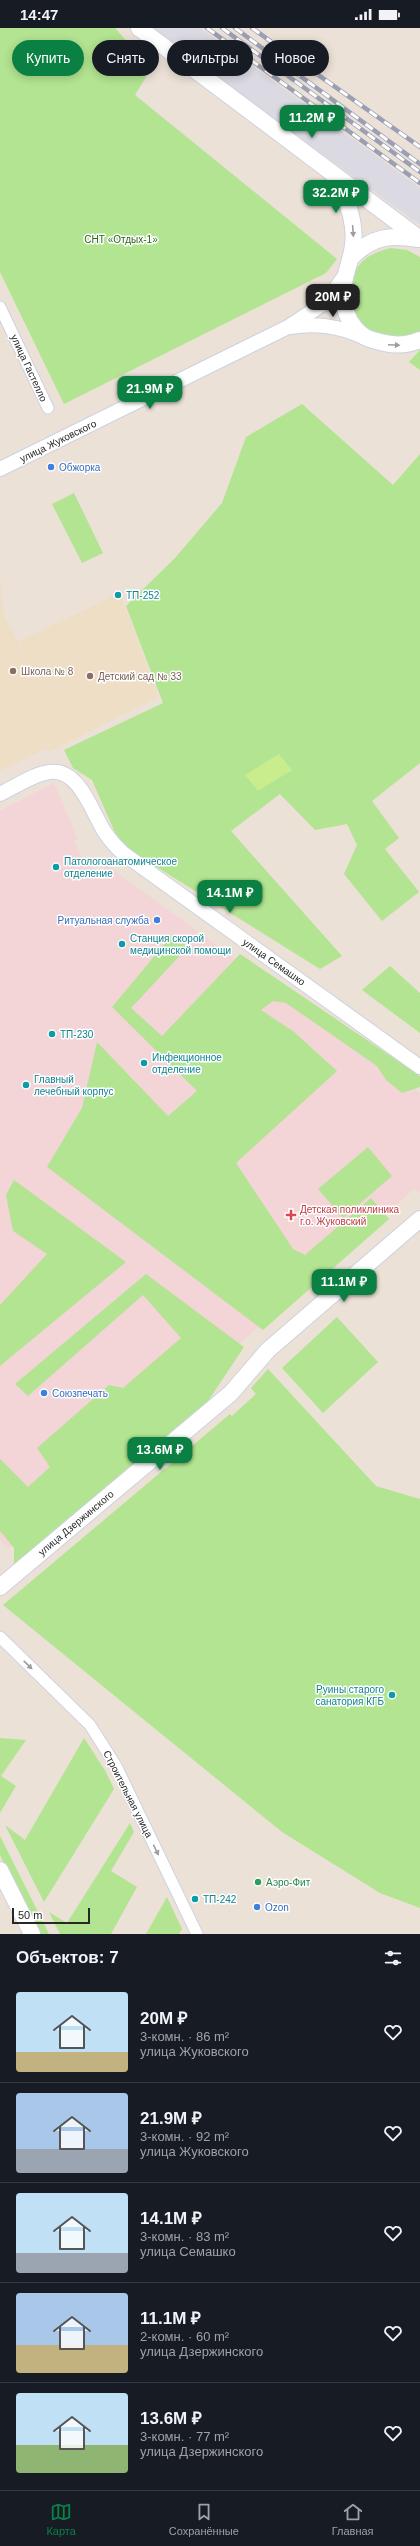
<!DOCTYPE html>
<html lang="ru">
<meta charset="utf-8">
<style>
body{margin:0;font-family:Arial,sans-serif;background:#20242c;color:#f1f3f6;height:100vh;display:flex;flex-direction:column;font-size:15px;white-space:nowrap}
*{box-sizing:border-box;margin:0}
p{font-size:13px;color:#9ea1a6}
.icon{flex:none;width:22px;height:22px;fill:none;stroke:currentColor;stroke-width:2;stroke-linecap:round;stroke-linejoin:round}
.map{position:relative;height:1906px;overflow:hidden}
.side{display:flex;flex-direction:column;background:#171b24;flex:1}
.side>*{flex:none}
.guide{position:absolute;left:12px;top:12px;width:396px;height:36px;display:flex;gap:8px}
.scale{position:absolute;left:12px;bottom:10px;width:78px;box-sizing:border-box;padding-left:4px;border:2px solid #272727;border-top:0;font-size:11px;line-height:14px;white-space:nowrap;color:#272727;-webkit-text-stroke:3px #fff;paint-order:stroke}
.price{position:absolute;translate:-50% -34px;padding:0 9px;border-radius:8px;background:#0b8043;color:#fff;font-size:13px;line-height:26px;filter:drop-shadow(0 1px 2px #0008)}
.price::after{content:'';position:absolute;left:50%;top:24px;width:12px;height:9px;margin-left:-6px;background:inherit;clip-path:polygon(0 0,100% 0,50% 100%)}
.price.on{background:#222;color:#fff}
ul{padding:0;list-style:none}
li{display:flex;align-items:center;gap:12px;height:100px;padding:0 16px}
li+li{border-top:1px solid #363941}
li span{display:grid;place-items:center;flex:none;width:112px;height:80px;border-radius:4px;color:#555}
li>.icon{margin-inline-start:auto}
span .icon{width:48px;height:48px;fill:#fffc;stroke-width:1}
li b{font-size:17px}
h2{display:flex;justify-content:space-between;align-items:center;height:48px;padding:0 16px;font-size:17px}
.pill{padding:0 14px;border-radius:18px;background:#171b24;box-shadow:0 2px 10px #0003;font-size:14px;line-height:36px}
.pill.on{background:#0b8043;color:#fff}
.status{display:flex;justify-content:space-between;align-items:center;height:28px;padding:0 20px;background:#171b24;direction:ltr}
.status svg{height:11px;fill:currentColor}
.dock{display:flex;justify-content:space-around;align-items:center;height:56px;border-top:1px solid #363941;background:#171b24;font-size:11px;color:#9ea1a6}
.dock a{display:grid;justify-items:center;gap:2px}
.dock .on{color:#0b8043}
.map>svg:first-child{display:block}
</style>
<div class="status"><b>14:47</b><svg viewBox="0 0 49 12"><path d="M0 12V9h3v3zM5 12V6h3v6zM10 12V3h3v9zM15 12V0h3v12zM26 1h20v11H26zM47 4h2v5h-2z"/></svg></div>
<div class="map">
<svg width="420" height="1906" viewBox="0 0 420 1906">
<rect width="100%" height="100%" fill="#ebe1d7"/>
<path fill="#dbd9e2" d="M149,0H200L378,129L420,160V197Z"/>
<path fill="#eedec5" d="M0,547L4,587L18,614L28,651L19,613L120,565L159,669L49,724L47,720L0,743Z"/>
<path fill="#f3d4d7" d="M54,755L78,812L74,813L76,818L84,835L88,834L95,844L97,842L103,846L105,836L420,1065V1163L418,1164L415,1160L8,1521L0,1513V783Z"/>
<path fill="#b2e491" d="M0,0H115L151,41L135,67L337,231L326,245L64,376L0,244Z
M391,220L407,222L420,229V304C411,310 402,311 391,310C354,306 334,264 361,235C369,226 380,223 391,220Z
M420,322V342L409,334Z
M302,376L393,457L420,426V735L372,773L399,810L385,821L419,864L382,893L344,846L357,817L347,796L315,802L280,766L231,803L342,928L320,941L120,816L92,752L73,740L64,722L163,675L126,578L175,530L222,475L246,409Z
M74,465L103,525L82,535L52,476Z
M172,907L188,919L131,980L162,1008L240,926L420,1048V1059L402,1065L386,1052L377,1038L286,975L273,973L261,982L293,1003L337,1043L236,1135L293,1221L305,1227L371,1170L389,1191L263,1302L47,1139L82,1080L97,1014L168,1088L197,1063L112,979Z
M390,938L420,965V1005L362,962Z
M368,1119L392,1148L343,1190L318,1161Z
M14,1152L126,1234L0,1338V1277L47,1226L13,1203L6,1167Z
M146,1246L244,1319L204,1379L14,1541V1520L0,1503V1431L28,1459L50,1439L37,1420L109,1357L123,1360L181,1310L143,1267L28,1368L15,1356Z
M337,1289L378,1334L323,1385L282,1340Z
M268,1341L376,1458L420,1471V1880L380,1865L282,1804L3,1577L230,1386L232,1388L256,1366L251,1360Z
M0,1710L26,1712L1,1748L16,1758L0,1785Z
M84,1710L106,1744L114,1761L44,1874L5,1797L25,1812Z
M130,1795L134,1804L111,1843L137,1859L111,1906H60L49,1884L67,1895Z
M0,1808L49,1906H39L0,1827Z
M167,1869L182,1901L179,1906H146Z"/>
<path fill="#c9ed8c" d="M279,726L292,742L258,763L245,747Z"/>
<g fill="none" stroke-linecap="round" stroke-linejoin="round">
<g stroke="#cdd2e1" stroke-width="13">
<path id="minor" d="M0,279L48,380
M0,1609L90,1697L116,1738L197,1906"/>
</g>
<g stroke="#cdd2e1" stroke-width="16">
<path id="tertiary" d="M290,299C317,295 339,298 363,309
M0,441L288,299L326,274L343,250
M0,766C15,759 33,746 50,744C79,740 92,784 104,803C110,812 116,819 124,826L420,1039"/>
</g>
<g stroke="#cdd2e1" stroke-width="18">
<path id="secondary" d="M139,0L420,211
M334,148C343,163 351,181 353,199C358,236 330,256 350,293C355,301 363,310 373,312C390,317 403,319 420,312
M352,229C371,209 391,206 417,211
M0,1559L231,1365L268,1322L420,1191
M0,1842L32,1906"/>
</g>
<use href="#minor" stroke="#fff" stroke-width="11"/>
<use href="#tertiary" stroke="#fff" stroke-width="14"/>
<use href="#secondary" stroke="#fff" stroke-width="16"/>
<g stroke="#9b9fb3" stroke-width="4.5">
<path id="rail" d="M207,0L420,155
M222,0L420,144
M235,0L420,136
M252,0L420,119"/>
</g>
<use href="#rail" stroke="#fff" stroke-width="3" stroke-dasharray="9" stroke-linecap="butt"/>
</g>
<defs><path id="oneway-solid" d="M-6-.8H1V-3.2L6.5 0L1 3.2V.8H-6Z"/></defs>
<g fill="#9e9e9e">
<use href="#oneway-solid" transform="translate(353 203) rotate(86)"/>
<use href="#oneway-solid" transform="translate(394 317) rotate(3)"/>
<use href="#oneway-solid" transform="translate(28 1637) rotate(44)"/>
<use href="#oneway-solid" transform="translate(156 1822) rotate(64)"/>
</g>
<g fill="#3f7fe0" stroke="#fff" stroke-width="1.5">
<circle cx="51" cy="439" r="4"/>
<circle cx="157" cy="892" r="4"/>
<circle cx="44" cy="1365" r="4"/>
<circle cx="257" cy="1879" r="4"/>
</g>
<g fill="#0f9aa8" stroke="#fff" stroke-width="1.5">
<circle cx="118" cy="567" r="4"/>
<circle cx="56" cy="839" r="4"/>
<circle cx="122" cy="916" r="4"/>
<circle cx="52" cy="1006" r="4"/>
<circle cx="144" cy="1035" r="4"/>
<circle cx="26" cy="1057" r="4"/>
<circle cx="392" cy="1667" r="4"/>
<circle cx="195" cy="1871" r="4"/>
</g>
<g fill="#8d6e63" stroke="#fff" stroke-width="1.5">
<circle cx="13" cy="643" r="4"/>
<circle cx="90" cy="648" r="4"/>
</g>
<path fill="#e0444e" stroke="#fff" stroke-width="1.5" d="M289 1181h4v4h4v4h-4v4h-4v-4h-4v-4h4z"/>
<circle fill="#2e9e5b" stroke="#fff" stroke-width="1.5" cx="258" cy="1854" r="4"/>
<g text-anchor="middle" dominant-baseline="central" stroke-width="3" stroke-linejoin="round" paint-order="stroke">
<g font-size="10" fill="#2b6516" stroke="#fff">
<text x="121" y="211">СНТ «Отдых-1»</text>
</g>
<g font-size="10" fill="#272727" stroke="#fff">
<text transform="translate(29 340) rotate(65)">улица Гастелло</text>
<text transform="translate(58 413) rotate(-26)">улица Жуковского</text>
<text transform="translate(274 934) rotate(35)">улица Семашко</text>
<text transform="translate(76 1495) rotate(-40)">улица Дзержинского</text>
<text transform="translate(128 1766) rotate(63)">Строительная улица</text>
</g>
<g font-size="10" fill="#366cbe" stroke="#fff" text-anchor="start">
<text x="59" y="439">Обжорка</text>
<text x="149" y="892" text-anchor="end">Ритуальная служба</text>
<text x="52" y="1365">Союзпечать</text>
<text x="265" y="1879">Ozon</text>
</g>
<g font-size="10" fill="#0d838f" stroke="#fff" text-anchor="start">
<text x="126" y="567">ТП-252</text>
<text x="64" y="833">Патологоанатомическое<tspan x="64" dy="12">отделение</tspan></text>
<text x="130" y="910">Станция скорой<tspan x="130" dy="12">медицинской помощи</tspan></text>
<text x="60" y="1006">ТП-230</text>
<text x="152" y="1029">Инфекционное<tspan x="152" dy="12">отделение</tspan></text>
<text x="34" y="1051">Главный<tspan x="34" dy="12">лечебный корпус</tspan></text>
<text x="384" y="1661" text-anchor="end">Руины старого<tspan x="384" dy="12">санатория КГБ</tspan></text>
<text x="203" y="1871">ТП-242</text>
</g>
<g font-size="10" fill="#785e54" stroke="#fff" text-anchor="start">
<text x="21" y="643">Школа № 8</text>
<text x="98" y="648">Детский сад № 33</text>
</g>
<g font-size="10" fill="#be3a42" stroke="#fff" text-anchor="start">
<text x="300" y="1181">Детская поликлиника<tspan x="300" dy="12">г.о. Жуковский</tspan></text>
</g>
<g font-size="10" fill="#27864d" stroke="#fff" text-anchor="start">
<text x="266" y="1854">Аэро-Фит</text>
</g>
</g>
</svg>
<div class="scale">50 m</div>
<b class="price" style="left:312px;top:111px">11.2M ₽</b>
<b class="price" style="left:336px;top:186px">32.2M ₽</b>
<b class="price on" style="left:333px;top:290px">20M ₽</b>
<b class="price" style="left:150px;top:382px">21.9M ₽</b>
<b class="price" style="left:230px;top:886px">14.1M ₽</b>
<b class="price" style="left:344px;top:1275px">11.1M ₽</b>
<b class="price" style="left:160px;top:1443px">13.6M ₽</b>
<div class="guide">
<a class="pill on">Купить</a>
<a class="pill">Снять</a>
<a class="pill">Фильтры</a>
<a class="pill">Новое</a>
</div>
</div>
<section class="side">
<h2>Объектов: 7<svg class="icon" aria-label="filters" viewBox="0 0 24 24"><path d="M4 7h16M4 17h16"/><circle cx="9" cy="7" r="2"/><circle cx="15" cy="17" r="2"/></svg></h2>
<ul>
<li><span style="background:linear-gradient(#bfe0f5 75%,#c2b280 0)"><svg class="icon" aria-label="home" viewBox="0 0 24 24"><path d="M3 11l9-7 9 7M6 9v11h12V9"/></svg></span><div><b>20M ₽</b><p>3-комн. · 86 m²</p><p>улица Жуковского</p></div><svg class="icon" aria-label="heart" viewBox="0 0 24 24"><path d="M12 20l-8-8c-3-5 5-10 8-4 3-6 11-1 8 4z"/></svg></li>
<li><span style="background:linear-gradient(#a9c7e8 70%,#9aa5b1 0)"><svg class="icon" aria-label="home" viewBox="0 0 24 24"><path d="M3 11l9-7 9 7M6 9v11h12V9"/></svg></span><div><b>21.9M ₽</b><p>3-комн. · 92 m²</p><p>улица Жуковского</p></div><svg class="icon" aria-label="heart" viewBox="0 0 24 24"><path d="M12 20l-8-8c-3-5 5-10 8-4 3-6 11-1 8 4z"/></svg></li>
<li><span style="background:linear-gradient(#bfe0f5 75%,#9aa5b1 0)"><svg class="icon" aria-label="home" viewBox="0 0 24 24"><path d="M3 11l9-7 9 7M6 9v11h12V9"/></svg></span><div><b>14.1M ₽</b><p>3-комн. · 83 m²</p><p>улица Семашко</p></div><svg class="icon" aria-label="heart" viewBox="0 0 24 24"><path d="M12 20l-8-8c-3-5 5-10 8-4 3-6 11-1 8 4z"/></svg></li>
<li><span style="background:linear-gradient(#a9c7e8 65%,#c2b280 0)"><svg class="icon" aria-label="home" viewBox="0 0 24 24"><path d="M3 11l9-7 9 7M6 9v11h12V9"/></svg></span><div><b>11.1M ₽</b><p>2-комн. · 60 m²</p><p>улица Дзержинского</p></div><svg class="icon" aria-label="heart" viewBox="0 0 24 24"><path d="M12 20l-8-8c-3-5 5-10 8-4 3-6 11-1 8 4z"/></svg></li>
<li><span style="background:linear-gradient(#bfe0f5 65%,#8fb573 0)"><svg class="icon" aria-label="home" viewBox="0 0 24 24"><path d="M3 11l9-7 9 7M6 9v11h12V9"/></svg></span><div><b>13.6M ₽</b><p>3-комн. · 77 m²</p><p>улица Дзержинского</p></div><svg class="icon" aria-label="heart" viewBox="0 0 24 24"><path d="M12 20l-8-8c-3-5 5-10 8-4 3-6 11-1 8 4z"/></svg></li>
</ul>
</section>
<nav class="dock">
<a class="on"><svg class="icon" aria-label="map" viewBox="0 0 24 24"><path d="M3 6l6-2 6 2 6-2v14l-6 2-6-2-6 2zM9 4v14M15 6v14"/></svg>Карта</a>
<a><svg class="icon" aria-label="saved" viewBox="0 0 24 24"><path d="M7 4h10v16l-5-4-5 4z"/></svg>Сохранённые</a>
<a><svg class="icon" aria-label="home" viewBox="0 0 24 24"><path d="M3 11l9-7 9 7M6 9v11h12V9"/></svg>Главная</a>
</nav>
